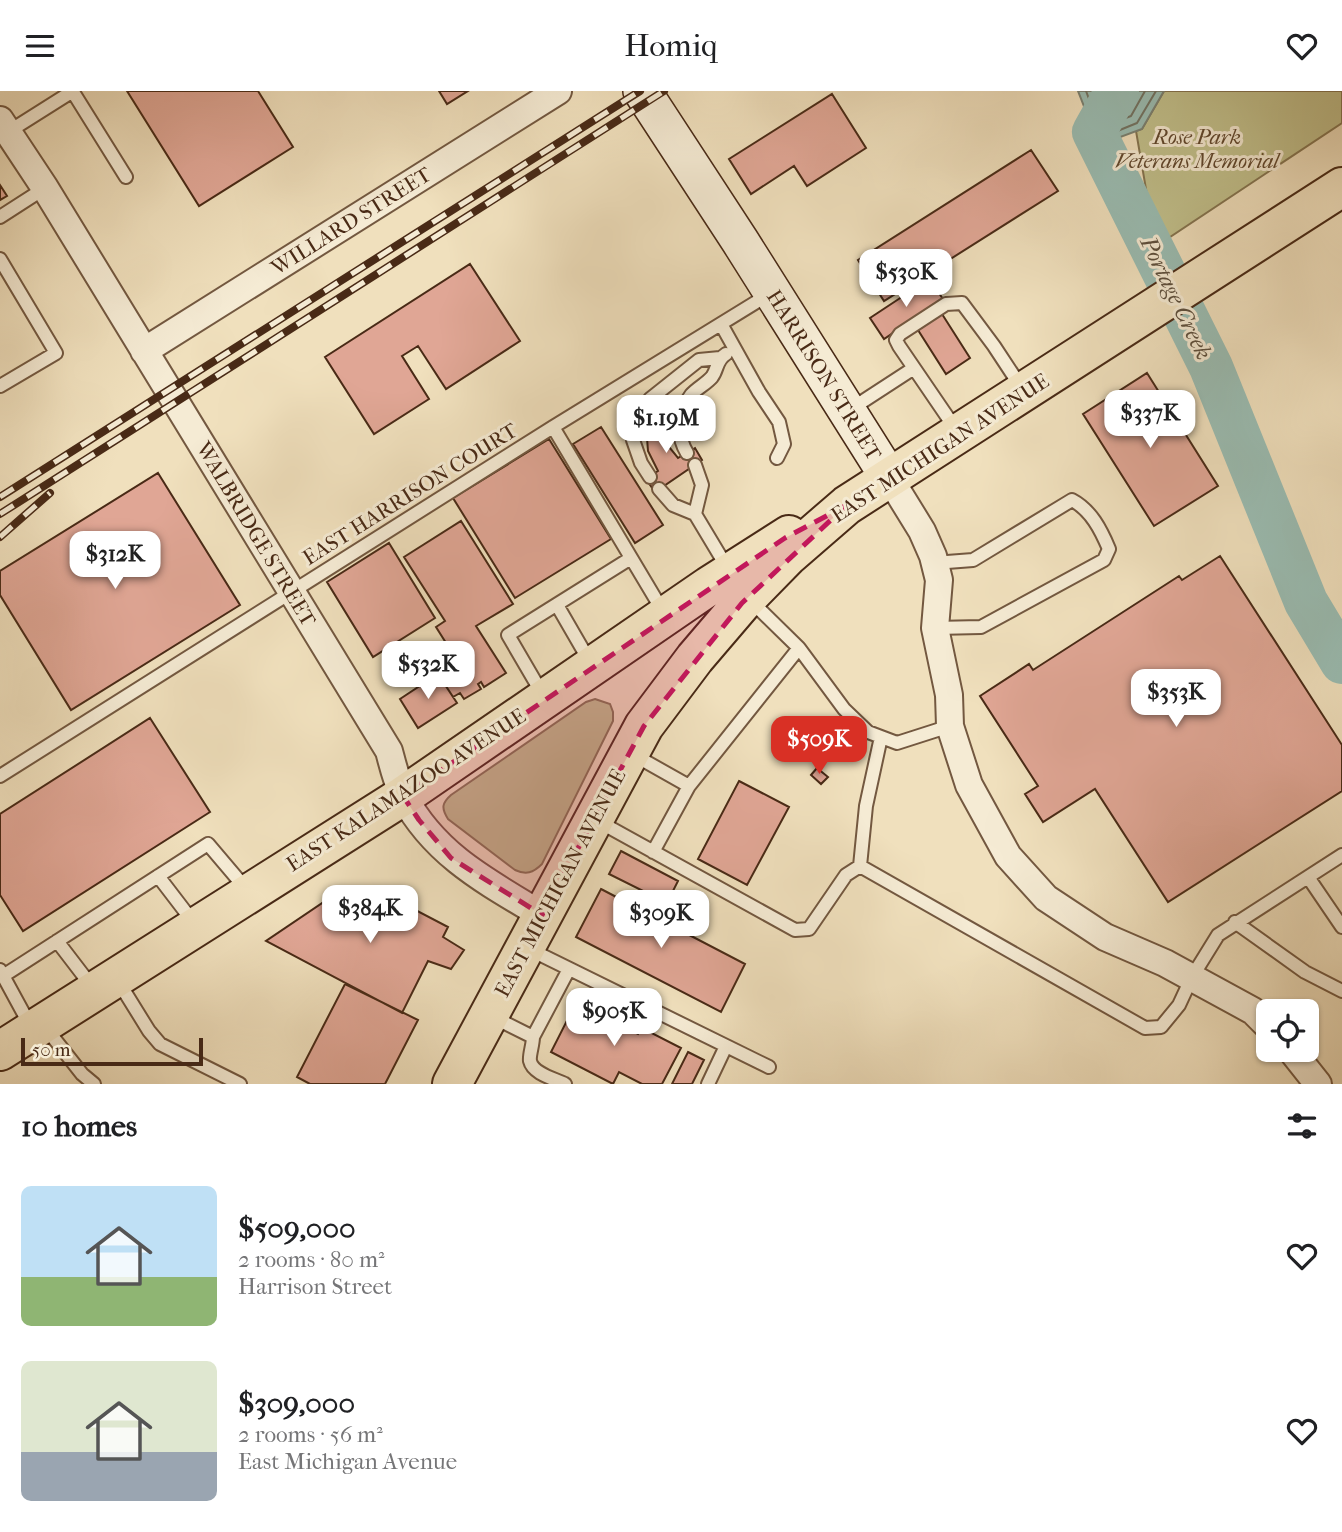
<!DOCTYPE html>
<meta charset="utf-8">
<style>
body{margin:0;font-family:"IM FELL French Canon",serif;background:#f2f2f2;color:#202124;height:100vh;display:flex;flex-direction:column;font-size:26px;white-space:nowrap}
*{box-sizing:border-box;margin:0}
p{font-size:23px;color:#757577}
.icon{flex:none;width:38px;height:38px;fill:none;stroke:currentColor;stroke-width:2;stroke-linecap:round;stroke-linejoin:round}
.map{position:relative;height:993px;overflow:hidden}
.details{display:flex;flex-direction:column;background:#fff;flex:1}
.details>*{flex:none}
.buttons{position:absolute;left:1256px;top:908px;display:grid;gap:14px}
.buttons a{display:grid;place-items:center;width:63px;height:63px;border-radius:10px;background:#fff;box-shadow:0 2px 5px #0004;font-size:35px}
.scale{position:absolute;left:21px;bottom:18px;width:182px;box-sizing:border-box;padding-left:7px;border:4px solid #492a16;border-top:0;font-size:19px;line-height:24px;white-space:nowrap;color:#492a16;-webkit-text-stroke:5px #f5ebd4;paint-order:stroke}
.price{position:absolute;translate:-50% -60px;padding:0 16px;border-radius:14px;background:#fff;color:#222;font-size:23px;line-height:46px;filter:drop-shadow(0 2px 4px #0008)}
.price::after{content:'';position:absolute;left:50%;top:42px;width:21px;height:16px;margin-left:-10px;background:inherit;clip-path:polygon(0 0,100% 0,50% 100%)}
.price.current{background:#d93025;color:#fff}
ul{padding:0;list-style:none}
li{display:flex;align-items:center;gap:21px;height:175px;padding:0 21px}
li span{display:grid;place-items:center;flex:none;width:196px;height:140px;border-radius:10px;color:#555}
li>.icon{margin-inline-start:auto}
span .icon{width:84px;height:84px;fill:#fffc;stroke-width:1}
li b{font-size:30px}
h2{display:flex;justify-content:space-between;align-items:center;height:84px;padding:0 21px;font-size:30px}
header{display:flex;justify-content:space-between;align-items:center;height:91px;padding:0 21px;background:#fff;font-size:32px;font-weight:600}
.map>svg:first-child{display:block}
</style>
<header><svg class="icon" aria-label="menu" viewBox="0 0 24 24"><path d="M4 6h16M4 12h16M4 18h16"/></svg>Homiq<svg class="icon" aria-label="heart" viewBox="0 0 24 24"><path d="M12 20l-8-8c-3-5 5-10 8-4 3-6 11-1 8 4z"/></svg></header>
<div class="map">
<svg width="1342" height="993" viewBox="0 0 1342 993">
<rect width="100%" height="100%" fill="#f0e0bd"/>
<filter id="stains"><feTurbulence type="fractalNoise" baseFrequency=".00286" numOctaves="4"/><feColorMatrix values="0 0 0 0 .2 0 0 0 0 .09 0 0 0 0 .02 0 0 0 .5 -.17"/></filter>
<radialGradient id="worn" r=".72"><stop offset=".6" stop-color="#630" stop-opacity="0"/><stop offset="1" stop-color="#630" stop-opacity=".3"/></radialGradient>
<path fill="#c1c08c" stroke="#857551" stroke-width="2" d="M1164,0H1342V32L1167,148L1153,139L1136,40L1142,38Z
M595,608L610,613L613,621V630L542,773C533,782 526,784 515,779L448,728C441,717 442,712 451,704L586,611Z"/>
<path fill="#9abdb3" stroke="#7a8274" stroke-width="2" d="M1078,0H1164L1142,38L1115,48L1094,41Z"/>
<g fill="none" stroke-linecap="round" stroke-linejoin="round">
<path stroke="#727464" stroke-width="2" d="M1086,0L1099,35L1115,41L1137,32L1156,0
M1095,0L1106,28L1115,31L1131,25L1145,0"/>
<path stroke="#9abdb3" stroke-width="44" d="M1117,0L1094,41L1211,276L1306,511L1342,571"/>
</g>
<path fill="#e0a695" stroke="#492a16" stroke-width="2" d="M127,0H258L293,56L199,115Z
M439,0H468L447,13Z
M832,3L866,57L807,95L794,75L751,103L729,68Z
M1031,59L1058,100L884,210L858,169Z
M0,94L7,105L0,109Z
M470,173L520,250L446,298L418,255L402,265L429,308L374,343L325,266Z
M929,188L943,208L884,248L870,227Z
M942,223L970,267L946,283L918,239Z
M1147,282L1218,395L1154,435L1083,323Z
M652,323L667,325L665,351L678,367L695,357L702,369L655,401L646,388L658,380L648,360L647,347Z
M601,336L663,434L635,452L573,353Z
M549,348L611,448L515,507L453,407Z
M158,382L240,514L71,619L0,504V480Z
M461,430L513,513L476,535L506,582L484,596L481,591L478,593L481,598L464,608L460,602L453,606L438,583L458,571L436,536L445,530L404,466Z
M389,452L435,527L373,566L327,491Z
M1220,465L1342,654V700L1168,811L1095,698L1043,731L1025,703L1038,695L980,605L1029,573L1033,579L1179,485L1182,489Z
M438,583L457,612L418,637L400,608Z
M150,627L210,721L23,840L0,804V723Z
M817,677L828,686L821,693L811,684Z
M739,690L789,716L747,794L698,768Z
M621,760L678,790L667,812L609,783Z
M343,798L376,817L385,803L448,836L443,846L464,859L451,878L428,870L402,922L266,850Z
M601,798L745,873L721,921L576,846Z
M345,893L418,929L385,993H310L297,986Z
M578,908L603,921L601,924L638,943L642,937L681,957L662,993H642L619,981L613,993L551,961Z
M688,961L704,969L692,993H672Z"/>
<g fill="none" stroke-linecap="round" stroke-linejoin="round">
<g stroke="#735840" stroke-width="16">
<path id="lane" d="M73,1L126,86
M8,41L73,0
M0,126L45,97
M0,168L56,262L0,295
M721,233L759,301L779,331L784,353L777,367
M851,318L914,277
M553,336L664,522
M957,340L899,255L896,249L900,243L946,213L962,212L994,255L1021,296
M687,362C676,344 678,321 691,304C697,297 706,293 712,286C718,278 716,269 726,263
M695,374L702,394L695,423
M650,386L641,372L633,349L637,325L650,308L699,269L720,267
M659,398L673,414L695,423L728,478
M934,472L973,469L1072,409C1091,419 1101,439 1109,458L1104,469L981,536L935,537
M557,514L590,571
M799,557L844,618L868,641L897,652L950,635
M543,604L508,544L631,467
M634,664L689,695
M0,685L553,336L771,202
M596,729L795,839L809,838L846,784L860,775L1145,937L1161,936L1179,914L1192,886L1218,844L1342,764
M653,761L689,695L799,557L751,510
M860,775L866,715L881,646
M158,785L194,832
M1308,786L1342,836
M1235,831L1305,881L1342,900
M57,850L93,897
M529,858L769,976
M0,879L31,936
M3,885L208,753L247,799
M118,890L149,940L160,953L240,993
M493,926L533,946C533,954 529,964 530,970C533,983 555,988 565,993
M45,936L82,983L94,993
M533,946L569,878
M708,993L726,955"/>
</g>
<g stroke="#735840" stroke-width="30">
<path id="street" d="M0,29L45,97L389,660C393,675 397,692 404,706C435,764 487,791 542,824
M144,260L558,0
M890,388L922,440L933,465L939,489L935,537L949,604L950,635L969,694L1008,765L1046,807L1105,846L1165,872L1253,920L1269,936
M1291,959L1318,993"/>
</g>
<g stroke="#492a16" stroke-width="40">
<path id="secondary" d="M642,0L740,150L890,388"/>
</g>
<g stroke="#492a16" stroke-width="42">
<path id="primary" d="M0,960L403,705L709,495L789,444
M452,993L644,635L695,567L742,512L787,466L847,414L1342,96"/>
</g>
<use href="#lane" stroke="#f5ebd4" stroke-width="12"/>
<use href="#street" stroke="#f5ebd4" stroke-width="26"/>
<use href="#secondary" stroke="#f5ebd4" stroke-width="37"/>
<use href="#primary" stroke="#f0e0bd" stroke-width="38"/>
<g stroke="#492a16" stroke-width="8">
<path id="rail" d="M0,406L640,0
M0,423L664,0
M0,446L50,402"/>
</g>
<use href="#rail" stroke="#f5ebd4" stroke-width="5" stroke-dasharray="16" stroke-linecap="butt"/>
</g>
<path fill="#c2185b" fill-opacity="0.2" stroke="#c2185b" stroke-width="5" stroke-dasharray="14 9" stroke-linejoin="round" d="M847,414L742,512L644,635L542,824L451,767L419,729L403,705L785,447Z"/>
<g text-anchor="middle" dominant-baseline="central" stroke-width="6" stroke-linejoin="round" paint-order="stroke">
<g font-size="21" font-style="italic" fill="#61482e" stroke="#f5ebd4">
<text x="1197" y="46">Rose Park<tspan x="1197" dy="24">Veterans Memorial</tspan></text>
</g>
<g font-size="21" fill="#492a16" stroke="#f5ebd4">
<text transform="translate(351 130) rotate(-32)">WILLARD STREET</text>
<text transform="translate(824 284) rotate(58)">HARRISON STREET</text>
<text transform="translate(940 357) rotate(-33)">EAST MICHIGAN AVENUE</text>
<text transform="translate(410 403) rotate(-32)">EAST HARRISON COURT</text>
<text transform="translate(256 443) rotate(59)">WALBRIDGE STREET</text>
<text transform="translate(406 699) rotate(-33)">EAST KALAMAZOO AVENUE</text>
<text transform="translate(560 792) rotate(-62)">EAST MICHIGAN AVENUE</text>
</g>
<g font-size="23" font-style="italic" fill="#5d4f3d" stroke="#f5ebd4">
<text transform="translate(1176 207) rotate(64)">Portage Creek</text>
</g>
</g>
<rect width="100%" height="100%" filter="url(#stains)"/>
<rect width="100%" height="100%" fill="url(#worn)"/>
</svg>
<div class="buttons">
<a><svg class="icon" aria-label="locate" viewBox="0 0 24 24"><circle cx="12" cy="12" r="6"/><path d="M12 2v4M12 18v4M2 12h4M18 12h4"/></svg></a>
</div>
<div class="scale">50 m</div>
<b class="price" style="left:906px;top:218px">$530K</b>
<b class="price" style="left:1150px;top:359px">$337K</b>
<b class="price" style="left:666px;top:364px">$1.19M</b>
<b class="price" style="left:115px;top:500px">$312K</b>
<b class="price" style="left:428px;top:610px">$532K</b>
<b class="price" style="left:1176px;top:638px">$353K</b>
<b class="price current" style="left:819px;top:685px">$509K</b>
<b class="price" style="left:370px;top:854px">$384K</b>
<b class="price" style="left:661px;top:859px">$309K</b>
<b class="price" style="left:614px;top:957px">$905K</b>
</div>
<section class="details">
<h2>10 homes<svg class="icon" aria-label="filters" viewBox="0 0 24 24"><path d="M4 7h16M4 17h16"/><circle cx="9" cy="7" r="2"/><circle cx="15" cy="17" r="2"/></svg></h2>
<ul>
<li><span style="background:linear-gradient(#bfe0f5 65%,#8fb573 0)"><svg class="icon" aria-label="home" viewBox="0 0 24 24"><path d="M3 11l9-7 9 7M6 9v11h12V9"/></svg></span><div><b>$509,000</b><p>2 rooms · 80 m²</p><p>Harrison Street</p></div><svg class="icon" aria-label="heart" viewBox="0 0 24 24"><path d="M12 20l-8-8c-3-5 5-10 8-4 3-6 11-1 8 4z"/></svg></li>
<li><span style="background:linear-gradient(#dfe7d0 65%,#9aa5b1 0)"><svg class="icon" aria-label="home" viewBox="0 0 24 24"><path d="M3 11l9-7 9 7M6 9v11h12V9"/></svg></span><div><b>$309,000</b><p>2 rooms · 56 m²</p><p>East Michigan Avenue</p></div><svg class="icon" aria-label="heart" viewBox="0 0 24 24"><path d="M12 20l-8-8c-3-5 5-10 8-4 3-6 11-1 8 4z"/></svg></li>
</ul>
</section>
